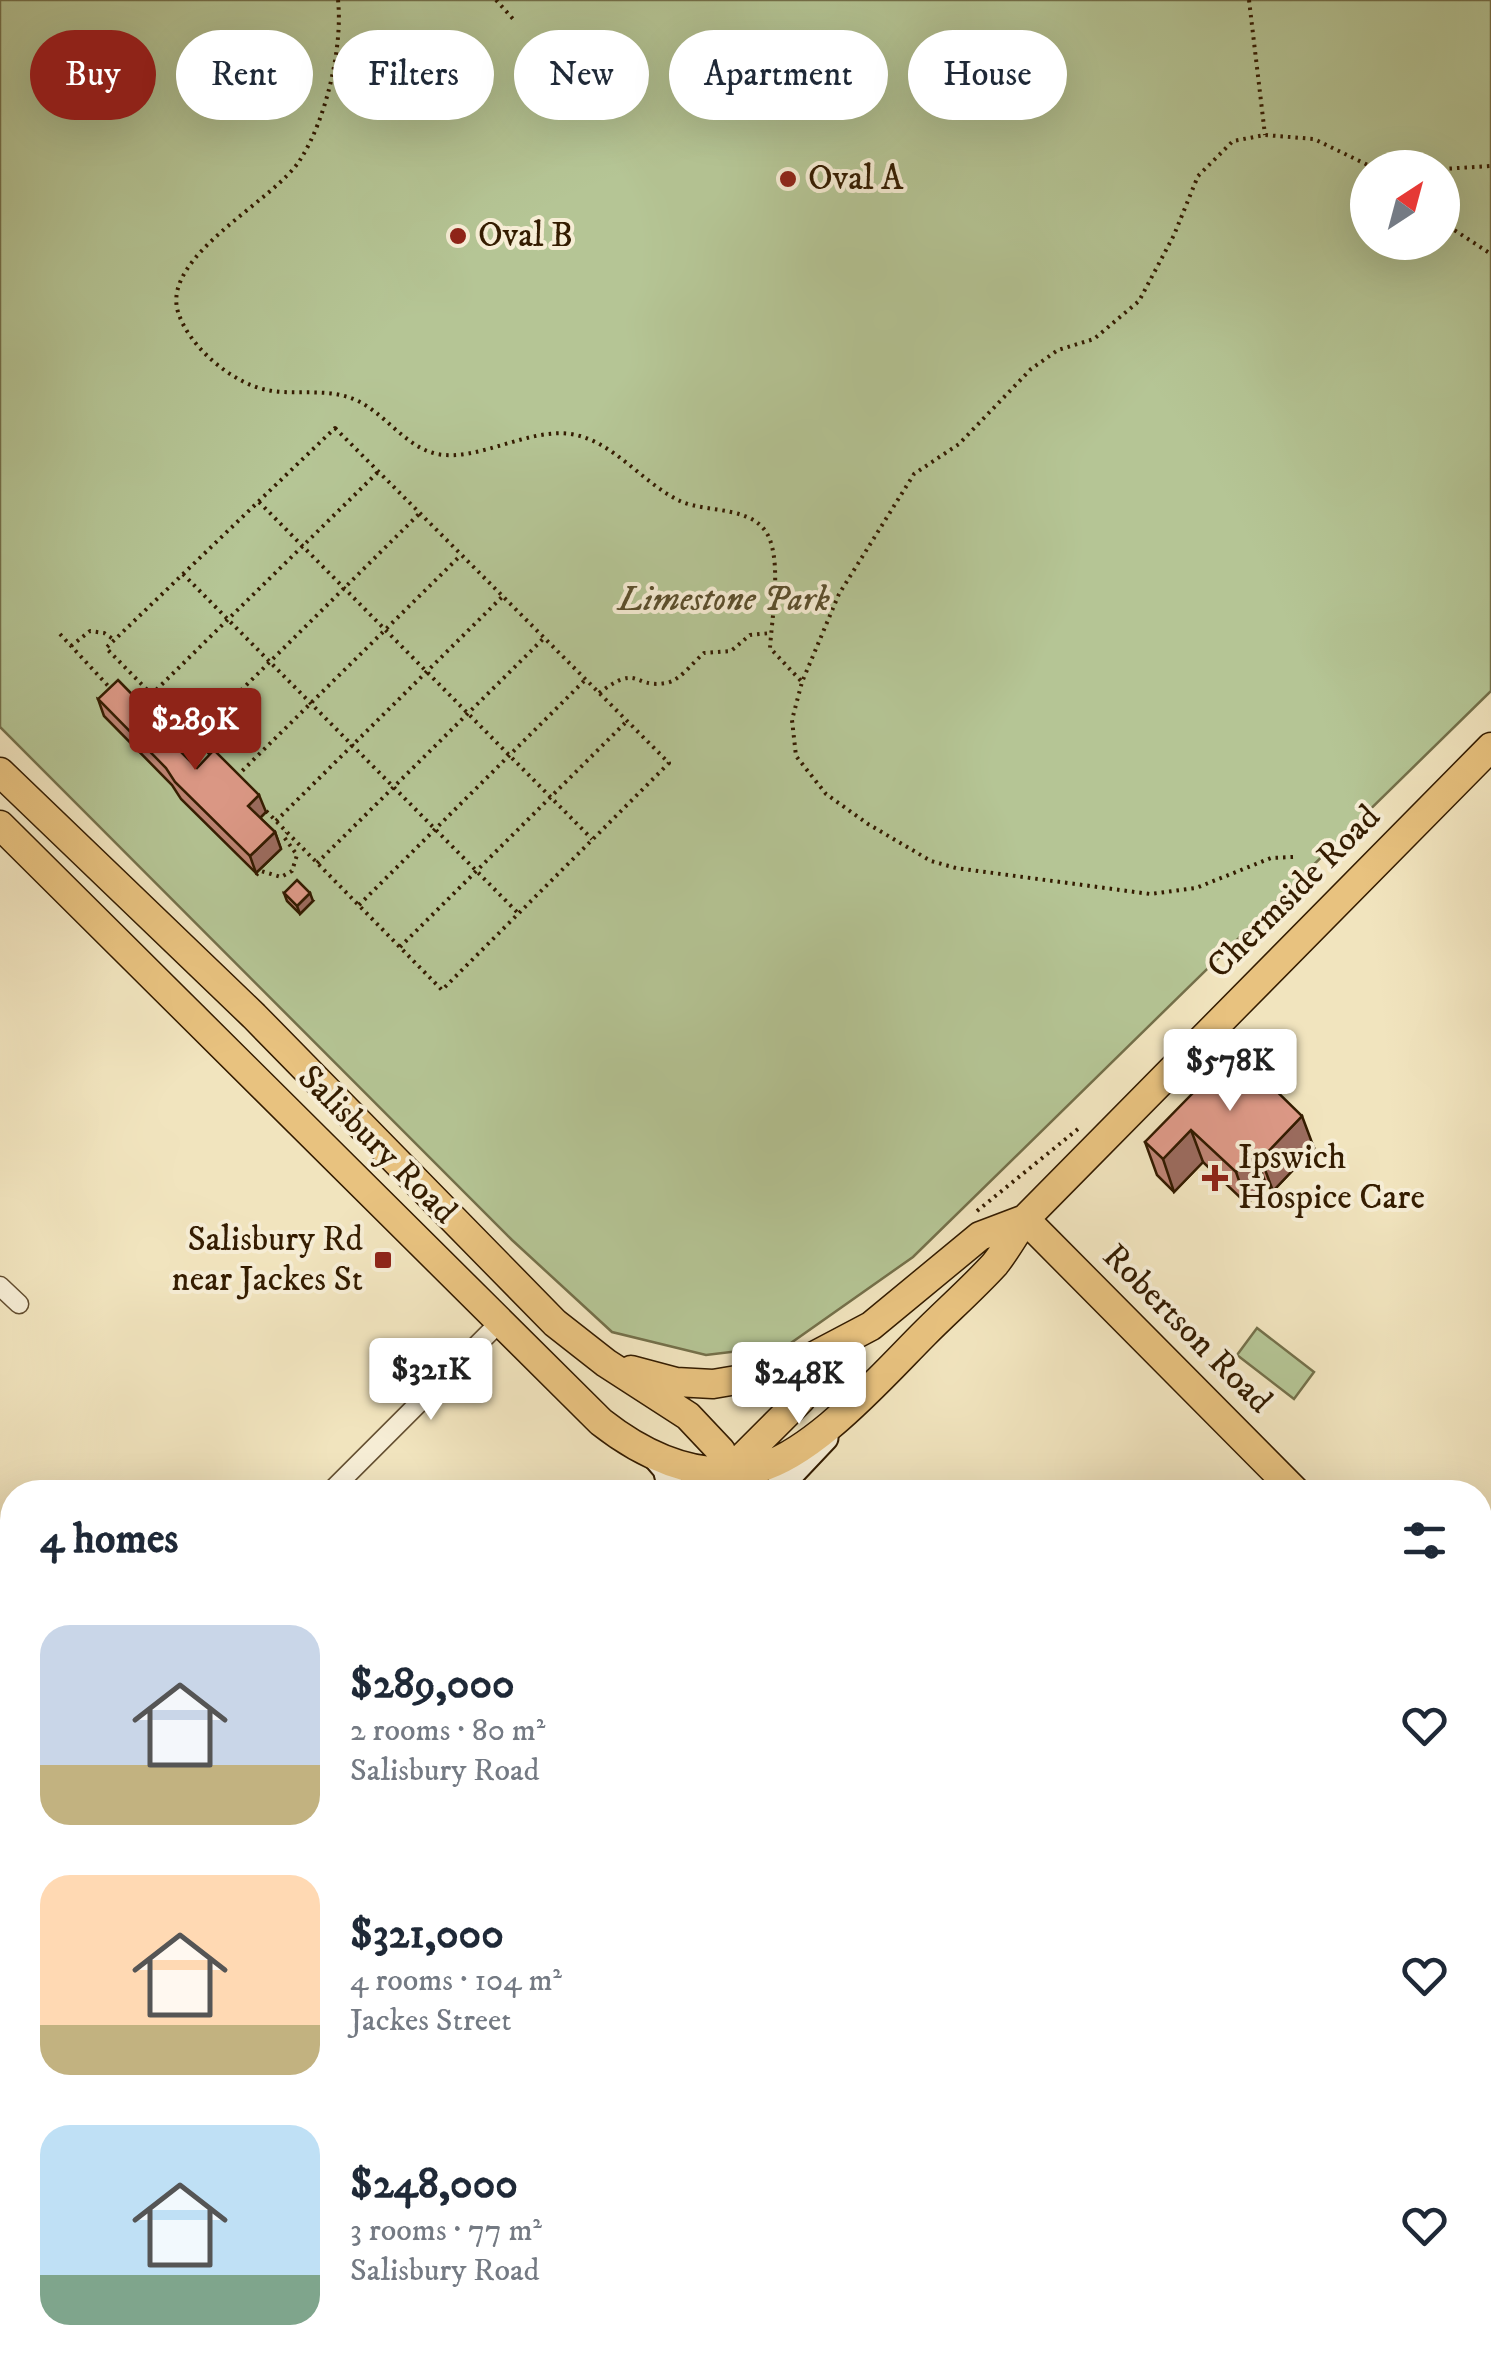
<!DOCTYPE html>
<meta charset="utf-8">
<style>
body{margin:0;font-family:"IM FELL DW Pica",serif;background:#f6f6f7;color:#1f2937;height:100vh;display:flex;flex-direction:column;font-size:38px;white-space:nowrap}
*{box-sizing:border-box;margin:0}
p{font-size:32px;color:#747a83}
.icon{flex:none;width:55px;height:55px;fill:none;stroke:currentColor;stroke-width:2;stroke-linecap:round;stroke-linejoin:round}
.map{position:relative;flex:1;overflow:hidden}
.sheet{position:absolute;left:0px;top:1480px;width:1492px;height:892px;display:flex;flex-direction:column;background:#fff;border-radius:40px 40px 0 0;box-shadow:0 10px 40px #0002}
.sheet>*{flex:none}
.top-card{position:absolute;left:30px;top:30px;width:1432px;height:90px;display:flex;gap:20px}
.needle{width:65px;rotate:36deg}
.buttons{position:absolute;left:1350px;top:150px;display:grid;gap:20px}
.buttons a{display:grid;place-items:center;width:110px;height:110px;border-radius:50%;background:#fff;box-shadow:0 10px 40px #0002;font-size:50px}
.price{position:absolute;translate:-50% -85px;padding:0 22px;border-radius:10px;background:#fff;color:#222;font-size:32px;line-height:65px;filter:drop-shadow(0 2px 5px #0008)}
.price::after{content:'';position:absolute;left:50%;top:60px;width:30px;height:22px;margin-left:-15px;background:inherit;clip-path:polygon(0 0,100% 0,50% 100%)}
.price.active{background:#8f2418;color:#fff}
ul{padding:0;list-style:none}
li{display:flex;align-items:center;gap:30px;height:250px;padding:0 40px}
li span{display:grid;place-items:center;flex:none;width:280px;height:200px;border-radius:30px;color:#555}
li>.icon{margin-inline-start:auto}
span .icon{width:120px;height:120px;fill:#fffc;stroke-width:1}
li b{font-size:42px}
h2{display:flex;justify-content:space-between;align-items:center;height:120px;padding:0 40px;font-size:42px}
.pill{padding:0 35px;border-radius:45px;background:#fff;box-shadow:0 10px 40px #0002;font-size:35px;line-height:90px}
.pill.active{background:#8f2418;color:#fff}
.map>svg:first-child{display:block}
</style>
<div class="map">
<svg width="1491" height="2372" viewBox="0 0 1491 2372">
<rect width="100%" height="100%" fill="#f1e4be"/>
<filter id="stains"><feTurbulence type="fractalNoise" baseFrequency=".002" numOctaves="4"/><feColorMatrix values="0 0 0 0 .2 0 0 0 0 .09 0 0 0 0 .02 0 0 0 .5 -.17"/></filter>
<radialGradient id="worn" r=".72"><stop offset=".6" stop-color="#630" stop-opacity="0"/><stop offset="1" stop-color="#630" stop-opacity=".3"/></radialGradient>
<path fill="#b5c595" stroke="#74704a" stroke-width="2.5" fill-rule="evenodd" d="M0,0H1491V691L913,1257L788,1345L706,1355L612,1332L512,1240L0,727ZM1368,168H1442V242H1368Z
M1257,1328L1314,1372L1294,1399L1237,1355Z"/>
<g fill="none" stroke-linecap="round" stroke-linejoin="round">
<g stroke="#634e30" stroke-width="12">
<path id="lane" d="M1480,1807L1482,1805L1491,1814
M1480,2055L1491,2066"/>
</g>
<g stroke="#634e30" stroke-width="21">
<path id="street" d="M0,1286L19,1304
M330,1492L500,1322
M1480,1719L1491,1708
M0,1810L12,1800
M1480,2302L1491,2314
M329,2360L341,2372
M737,2360L749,2372
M250,2372L262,2360
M835,2372L847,2360
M1233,2372L1245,2360"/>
</g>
<g stroke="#341c00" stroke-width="29">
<path id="secondary" d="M654,1455L666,1469L672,1492
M774,1492L825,1438
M0,2258L12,2246"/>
</g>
<g stroke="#341c00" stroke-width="31">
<path id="primary" d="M0,772L254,1016L555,1323L606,1363L688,1416L721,1451L727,1473
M0,825L601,1422C643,1455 695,1479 750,1470C808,1461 883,1375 924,1334C947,1311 973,1288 995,1264C1006,1250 1015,1234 1025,1219L1491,747
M1025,1219L1296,1492
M631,1370L676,1382L713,1384L772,1374L799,1364L871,1326L980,1236L1025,1219
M727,1473L801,1399L821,1353
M1480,1678L1491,1689"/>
</g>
<path stroke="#341c00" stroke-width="4" stroke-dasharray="2.5 5" stroke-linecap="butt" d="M338,0C343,47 326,120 300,160C273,202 161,256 178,312C189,347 232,383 267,390C297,396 326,387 356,400C385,413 405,447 437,454C478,462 527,428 571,434C614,441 642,483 680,501C708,514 760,504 771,543C780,572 772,618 770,648L802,682
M496,0L514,20
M1249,0L1265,135
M1442,169L1491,166
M1442,222L1491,254
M335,428L669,763L442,990L106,648Z
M259,502L592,839
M183,574L517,912
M60,634L111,689
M71,646L90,631L104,633L113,639
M599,693C640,662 632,689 666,683C680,681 693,662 704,653L731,651L750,635L771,633
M151,695L378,472
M193,738L420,513
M237,776L461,555
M276,821L503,596
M1293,857L1271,858L1196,888L1150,894L956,868L931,861L868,824L826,794L796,756L792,720L802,682L839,594L914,474L959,444L1031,369L1058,350L1094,339L1139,301L1174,235L1198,176L1233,141L1265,135L1314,139L1374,168
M317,863L544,638
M256,875L261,871L281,877L292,871L297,855L284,837L287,833
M359,905L586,679
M400,947L627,721
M977,1211L1078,1129
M865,2372L876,2360"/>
<use href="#lane" stroke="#f6edd5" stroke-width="9"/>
<use href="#street" stroke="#f6edd5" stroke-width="18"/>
<use href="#secondary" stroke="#f6edd5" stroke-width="25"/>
<use href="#primary" stroke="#e8c27f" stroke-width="28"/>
</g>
<path fill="#be8474" stroke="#341c00" stroke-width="2.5" d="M98,699L172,735L177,748L197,768L266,812L260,818L275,832L281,849L256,873L181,799L172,785L104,716Z
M284,893L313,901L300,914L287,901Z
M1259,1065L1264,1080L1314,1148L1273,1191L1266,1184L1247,1204L1203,1162L1174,1192L1157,1175L1145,1142Z"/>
<path fill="#9b6b5e" stroke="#341c00" stroke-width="2.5" d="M259,795L266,812L255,823L248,806Z
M275,832L281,849L256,873L250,856Z
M310,893L313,901L300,914L297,906Z
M1259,1065L1271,1098L1255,1070Z
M1302,1116L1314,1148L1273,1191L1261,1159Z
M1191,1130L1203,1162L1174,1192L1163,1159Z
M1254,1152L1266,1184L1247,1204L1236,1172Z
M1480,1852L1484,1870L1480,1875Z
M1491,1962V2004L1480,2014V1972Z"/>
<path fill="#dd9987" stroke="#341c00" stroke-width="2.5" d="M118,680L172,735L168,739L197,768L214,750L259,795L248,806L275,832L250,856L175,782L166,768L98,699Z
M297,880L310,893L297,906L284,893Z
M1239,1046L1259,1065L1255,1070L1302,1116L1261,1159L1254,1152L1236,1172L1191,1130L1163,1159L1145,1142Z
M1480,1869L1491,1879V1962L1480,1972Z"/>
<g fill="#8f2418" stroke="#f6edd5" stroke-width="4">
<circle cx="788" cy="179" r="10"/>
<circle cx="458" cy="236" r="10"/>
<path d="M1210 1163h10v10h10v10h-10v10h-10v-10h-10v-10h10z"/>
<rect x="373" y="1250" width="20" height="20" rx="5"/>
</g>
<g text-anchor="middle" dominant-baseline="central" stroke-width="8" stroke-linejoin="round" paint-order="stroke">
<g font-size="35" fill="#341c00" stroke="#f6edd5" text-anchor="start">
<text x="808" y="179">Oval A</text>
<text x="478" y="236">Oval B</text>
<text x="1238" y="1158">Ipswich<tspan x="1238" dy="40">Hospice Care</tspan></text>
<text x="363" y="1240" text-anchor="end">Salisbury Rd<tspan x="363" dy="40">near Jackes St</tspan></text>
</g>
<g font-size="35" font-style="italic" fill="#5b4f2d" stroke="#f6edd5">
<text x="724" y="600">Limestone Park</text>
</g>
<g font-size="35" fill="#341c00" stroke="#f6edd5">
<text transform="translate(1294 892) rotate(-45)">Chermside Road</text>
<text transform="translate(377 1145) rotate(45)">Salisbury Road</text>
<text transform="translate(1187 1329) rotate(45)">Robertson Road</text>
</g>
</g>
<rect width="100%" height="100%" filter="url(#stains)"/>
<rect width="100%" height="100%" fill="url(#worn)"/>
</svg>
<div class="buttons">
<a><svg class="needle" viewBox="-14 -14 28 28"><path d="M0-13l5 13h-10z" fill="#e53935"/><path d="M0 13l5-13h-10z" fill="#747a83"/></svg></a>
</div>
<b class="price active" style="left:195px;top:773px">$289K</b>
<b class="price" style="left:1230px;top:1114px">$578K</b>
<b class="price" style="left:431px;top:1423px">$321K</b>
<b class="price" style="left:799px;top:1427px">$248K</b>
<div class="top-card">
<a class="pill active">Buy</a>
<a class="pill">Rent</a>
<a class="pill">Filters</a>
<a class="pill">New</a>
<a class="pill">Apartment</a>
<a class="pill">House</a>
</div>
<section class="sheet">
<h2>4 homes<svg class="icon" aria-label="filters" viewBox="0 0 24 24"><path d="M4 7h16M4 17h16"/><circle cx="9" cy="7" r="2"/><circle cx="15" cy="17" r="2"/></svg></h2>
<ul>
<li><span style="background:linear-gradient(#c9d6e8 70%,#c2b280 0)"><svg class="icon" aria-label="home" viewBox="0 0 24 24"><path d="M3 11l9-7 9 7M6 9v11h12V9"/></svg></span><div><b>$289,000</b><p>2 rooms · 80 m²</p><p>Salisbury Road</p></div><svg class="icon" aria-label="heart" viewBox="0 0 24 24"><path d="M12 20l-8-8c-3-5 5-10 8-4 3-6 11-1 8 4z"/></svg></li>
<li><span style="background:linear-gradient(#ffd9b3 75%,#c2b280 0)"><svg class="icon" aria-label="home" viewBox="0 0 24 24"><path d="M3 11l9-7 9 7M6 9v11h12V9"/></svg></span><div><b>$321,000</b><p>4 rooms · 104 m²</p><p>Jackes Street</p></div><svg class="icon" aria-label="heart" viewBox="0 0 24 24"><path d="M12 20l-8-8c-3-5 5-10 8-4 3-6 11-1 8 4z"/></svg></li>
<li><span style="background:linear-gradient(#bfe0f5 75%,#7fa58c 0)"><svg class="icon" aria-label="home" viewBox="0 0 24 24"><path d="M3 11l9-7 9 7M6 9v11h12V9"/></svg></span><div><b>$248,000</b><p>3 rooms · 77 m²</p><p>Salisbury Road</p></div><svg class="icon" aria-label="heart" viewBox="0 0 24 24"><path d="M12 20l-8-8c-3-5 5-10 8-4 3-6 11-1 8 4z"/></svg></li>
</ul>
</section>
</div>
